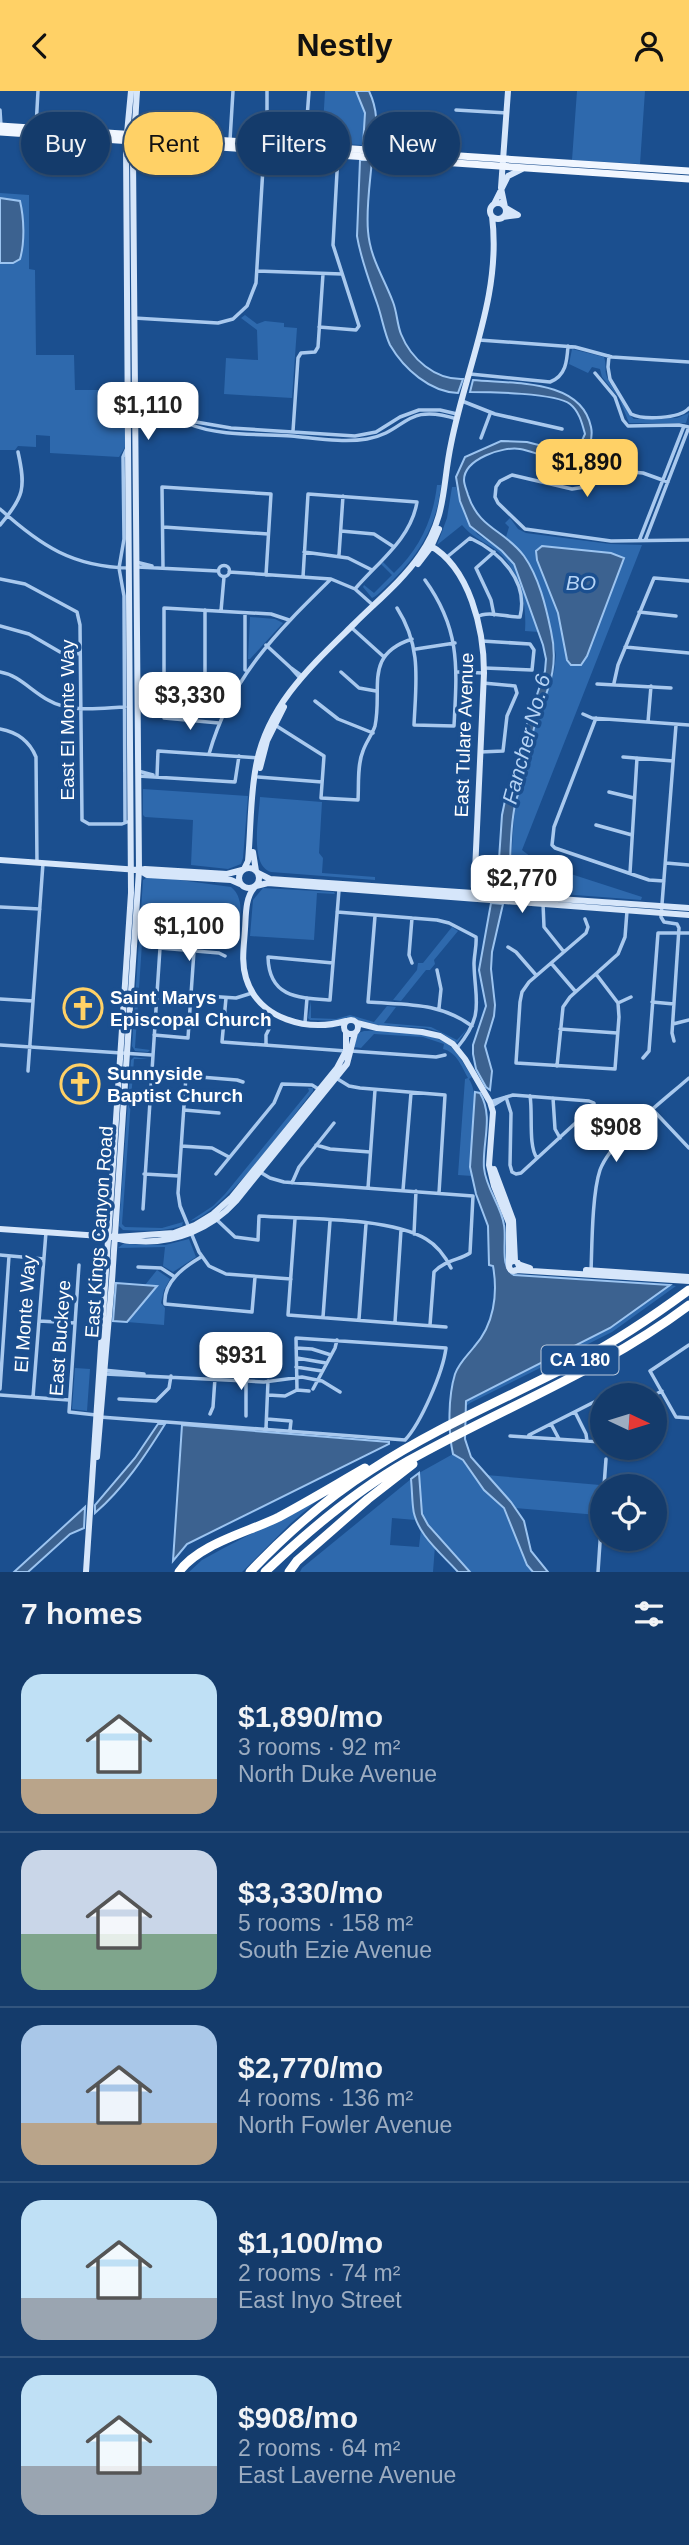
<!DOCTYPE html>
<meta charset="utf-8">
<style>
body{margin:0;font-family:Arial,sans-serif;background:#1d4271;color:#f1f3f6;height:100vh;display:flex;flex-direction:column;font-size:26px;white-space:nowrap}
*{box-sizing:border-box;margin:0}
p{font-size:23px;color:#9dadc1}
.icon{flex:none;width:38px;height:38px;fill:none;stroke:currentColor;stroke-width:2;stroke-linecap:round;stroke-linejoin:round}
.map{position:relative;height:1481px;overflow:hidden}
.drawer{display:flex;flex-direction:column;background:#143b6b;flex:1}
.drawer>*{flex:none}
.top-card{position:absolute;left:21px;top:21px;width:648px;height:63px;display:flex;gap:14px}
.needle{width:46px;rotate:94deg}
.tools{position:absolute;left:590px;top:1292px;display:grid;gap:14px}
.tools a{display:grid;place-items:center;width:77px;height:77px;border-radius:50%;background:#143b6b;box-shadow:0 2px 5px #0004,0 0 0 2px #33557e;font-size:35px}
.price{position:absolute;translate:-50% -60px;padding:0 16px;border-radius:14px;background:#fff;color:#222;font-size:23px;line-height:46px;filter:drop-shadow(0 2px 4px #0008)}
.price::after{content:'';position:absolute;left:50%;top:42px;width:21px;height:16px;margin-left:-10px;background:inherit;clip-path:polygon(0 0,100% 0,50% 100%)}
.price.on{background:#ffd166;color:#111}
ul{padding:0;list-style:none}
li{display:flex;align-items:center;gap:21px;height:175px;padding:0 21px}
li+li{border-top:2px solid #33557e}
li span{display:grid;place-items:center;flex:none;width:196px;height:140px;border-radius:21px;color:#555}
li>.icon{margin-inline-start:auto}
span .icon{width:84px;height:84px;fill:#fffc;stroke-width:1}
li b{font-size:30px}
h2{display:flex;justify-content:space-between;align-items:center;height:84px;padding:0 21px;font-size:30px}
.tag{padding:0 24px;border-radius:32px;background:#143b6b;box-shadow:0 2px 5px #0004,0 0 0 2px #33557e;font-size:24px;line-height:63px}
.tag.on{background:#ffd166;color:#111}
header{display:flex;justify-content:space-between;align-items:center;height:91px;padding:0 21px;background:#ffd166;color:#111;font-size:32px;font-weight:800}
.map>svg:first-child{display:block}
</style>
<header><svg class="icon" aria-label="back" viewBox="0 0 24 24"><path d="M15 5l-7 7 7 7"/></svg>Nestly<svg class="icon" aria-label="person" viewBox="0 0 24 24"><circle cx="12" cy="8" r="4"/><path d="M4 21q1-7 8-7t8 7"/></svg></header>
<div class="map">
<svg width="689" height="1481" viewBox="0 0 689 1481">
<rect width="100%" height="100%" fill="#1b4f8f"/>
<path fill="#2e69ad" d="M325,0H356L365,22L363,54L322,52Z
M577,0H645L640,73L572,69Z
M0,102L29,104V178L35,179L36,264H74L75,299H125V356L119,366L50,362V345L36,344V356L18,355L15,359H0Z
M245,224L257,233L265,230L284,232V236L297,237L292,307L224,303L226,267L258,269L257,239L241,227Z
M572,258L604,266C606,271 605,277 606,283C607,289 629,324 634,328L677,327L689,322L686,332H629L619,307L602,286L600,278L592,276L588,282L569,273Z
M437,394H441C437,436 418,465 389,493C383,498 379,504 372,507L363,496L364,494L374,502L392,484L381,473L383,471L394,482C420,457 433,429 437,394Z
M452,396H456L465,425L477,443L502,460L514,473L539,541L525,540C527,512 520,476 493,457C482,450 471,445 462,434L437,454L447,427Z
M510,427L518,438L526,442L610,453L642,454L522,759L540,773L642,806L641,809L509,799L515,713L527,681L532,645L554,581L556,564L547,518L530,475L506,446L509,436L505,432Z
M250,526L275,528L283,532L250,568H248Z
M143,698L248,705L243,767L241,773L228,778L191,774L193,729L145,726L143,724Z
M260,706L322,711L319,762L323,767L322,782L375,786V789L271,781C249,775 259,725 260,706Z
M146,787H165L231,796C245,807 240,828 239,844L143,837L135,957L150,959L148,961L135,960L132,955L143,789Z
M263,797L334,801L335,803L317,802L314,849L250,845L253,809Z
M452,836L458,840L434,869L435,873L430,879H426L401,910L393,909L417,879L418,872H423Z
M311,910V927L336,928L350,924L374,931L387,915L396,916L384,932L431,936L457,949L468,937L457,952L440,941L426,937L378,934L350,927L341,930L310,929L308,927Z
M364,940C386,939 432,940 449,954C459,963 465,975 472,986L469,988C484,1013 466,1055 472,1085L458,1084L465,988L468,987C461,974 456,961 443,958L444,953L423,946L374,943L361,957L354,956L358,942Z
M134,966L148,968H134L122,1133L125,1136L162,1137L183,1131L182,1135C162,1141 143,1140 123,1139L119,1135L131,969Z
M308,997H313V1000C290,1028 222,1125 190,1130L213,1115L225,1103L309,1000Z
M189,1148L196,1166L173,1181L163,1175L165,1156L118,1157L123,1153L165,1154Z
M157,1179L170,1188L164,1199L161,1212L165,1217L164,1234L127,1231L157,1195L145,1194Z
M670,1194L676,1195L612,1241L470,1312L465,1316L466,1309L610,1237Z
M75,1277L90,1278L87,1320L72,1318Z
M453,1363L463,1369L484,1399L504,1417L527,1474L533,1481H470L428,1434L422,1423L419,1382Z
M486,1384L600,1394L598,1424L515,1417Z
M411,1388C413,1402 412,1415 416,1429L392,1427L390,1454L419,1456L421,1438L435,1455L433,1481H300L302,1477Z
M320,1407L290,1433L242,1481H189L202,1469L222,1458Z"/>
<path fill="#3c6290" stroke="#9cc4f0" stroke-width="2" d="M356,0H369C378,19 377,34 375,55L363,54L365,22Z
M360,69H372C370,92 366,117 368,140C370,167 384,187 393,211C397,221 397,233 401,243C411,268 435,289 463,288L458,302C430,301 404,278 390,254C384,241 382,226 377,212C369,189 361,169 357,145Z
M0,107L20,110C24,127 25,151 20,168L13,172H0Z
M473,289C512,293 581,287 591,336C593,345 590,359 582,365C565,376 537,361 520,358C503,355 464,368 464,389C464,394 467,400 468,404C479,438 505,439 524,465C539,486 546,516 551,540C560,580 546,601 534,637C530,651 531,665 527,679C524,691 517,702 515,714C509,742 511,771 509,799L497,798L502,724L506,705L518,678L524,642L545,580L546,568L543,554L514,473L502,460L470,435L460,410L456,386L465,366L501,350L527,351L562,360H570L580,354L585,343C582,332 579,320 570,313C556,302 489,301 470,301Z
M542,455L611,462L624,467L587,565L581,574H571L567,569L558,522L537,469L536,460Z
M491,812L503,813L492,861L491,878L495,914L494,925L485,955L492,980L490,999L486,996L476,978L473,963V954L486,915L479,879Z
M475,1001L480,1002C494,1026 482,1051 484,1077C486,1098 501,1114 504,1134C507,1149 499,1177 514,1184L670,1194L610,1237L466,1310L465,1348L471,1366L511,1411L524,1430L531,1460L548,1481H533L527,1474L504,1417L484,1399L463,1369L453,1363C448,1340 448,1306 455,1283C459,1272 467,1265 474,1256C494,1234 498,1203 493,1175L489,1174L488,1135L476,1103L470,1076Z
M116,1192L157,1195L127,1231L113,1230Z
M158,1333H165C145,1365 124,1397 95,1422V1414L135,1367Z
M182,1334L389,1351V1353L187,1453L173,1470Z
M419,1382L422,1423L428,1434L470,1481H458C442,1463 415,1442 413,1416C412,1407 412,1398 411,1388Z
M85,1416L84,1437L70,1443L28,1481H14Z"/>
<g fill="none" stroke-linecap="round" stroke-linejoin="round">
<path stroke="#a9c9ee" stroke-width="3.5" d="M267,0V42L297,44L301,47
M0,19L1,35
M456,19L507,22
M36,36L38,0
M230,49L233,0
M300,53L301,47L306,41L309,0
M257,180L342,183
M134,227L218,232L233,228L247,215L256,192L264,60
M319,236L356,239L359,235L333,154L338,63
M479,249L575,256L612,266L689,271
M609,265L608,276L610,288L631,323C643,329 680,328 689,317
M595,282L615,306L623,329L628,335L679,334L689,336
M470,283L550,291C566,285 567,270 568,255
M462,310L495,323L562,338
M136,333L196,331L231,337L355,345L376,341L400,326L419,319H440L457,323
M189,333C217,345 260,343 291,345C315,347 342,352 367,348C407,341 404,311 457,328
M293,340L298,267L301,262L315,261L318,256L323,183
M481,347L490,323
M668,391L643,382L621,380L608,383L585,396L572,398L512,384L500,390L496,396L495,406L498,412L525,438L611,450L689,449
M0,418C41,455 73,476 129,477
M0,434C24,406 26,397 18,361
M163,436L268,443
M341,440L374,443L394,456
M639,450L684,335
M645,450L689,336
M304,461L348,467L372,479
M494,461L476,477L491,509L494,524
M339,464L343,405
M447,466L470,447C500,461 529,490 520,526C506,526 487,519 477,526
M136,471L152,475
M218.5 480a5.5 5.5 0 1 1 11 0a5.5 5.5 0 1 1-11 0Z
M137,476L218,480
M163,476L162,396L271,403L266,484
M229,481L331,488L355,498L374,515
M303,486L308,403L417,411C411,448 378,471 355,498
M0,488L25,493L77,521L80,534L82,729L89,733H122L127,731
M397,517C422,556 416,590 414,634L454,635C457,577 461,539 425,489
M205,519V587L222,588L237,595
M221,520L224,486
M639,521L676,525
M245,522V579
M0,535L29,543L60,561L80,563
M353,538L384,566
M482,550L530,553L534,559L532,579L484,577
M266,554L291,577
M625,556L689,562
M416,558L455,552
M0,581C19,584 31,600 48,609C70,622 100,617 125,616
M341,581L359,597L376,600
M458,581L484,582
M300,587L291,577L302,585
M614,592L618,574L654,487L689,490
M597,593L671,597
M315,610L338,628L373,642
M583,623L592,627L689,634
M596,627L554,736L552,754L555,757L649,789L664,790
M648,631L651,595
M219,632L164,627V517L271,523L289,529
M275,634L324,665L321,707L358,709C359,694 357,674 363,660C366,651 372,644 375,635C383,597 363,564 412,548
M0,638C17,641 29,649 36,666L37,772
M480,661L503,660L507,625L517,602L515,595L483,592
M209,663C231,586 276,542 331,488
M623,666L673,670
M138,680L153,684
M138,685L235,691L239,665
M157,685L158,660L260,667
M258,686L322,691
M609,701L634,707
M125,731L124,505L119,477L124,448L123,366L127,357
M596,734L632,744
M666,772L689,774
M630,782L637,667
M543,812L544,836L564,861
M0,816L40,818
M337,821L437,829L449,832L476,846C477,854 474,864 474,873C475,911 485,923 457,957
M375,825L368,911C407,914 439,911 472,935
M585,828L588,836L586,842L529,891L522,901L520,911L516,972L615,978L619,926L618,912L596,883
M508,856L516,861L536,884
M333,872L268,866C269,907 299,907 330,909L339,799
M412,872L409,864L412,827
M551,872L575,900
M437,879L441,898L439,917
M191,904L236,907L252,902
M226,907L222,951L346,960
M0,908L33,910
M652,911L674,913
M618,912L631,906
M305,932L307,907
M673,933L689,929
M560,938L617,942
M154,944L188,947L194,860
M674,950L672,942L679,837L677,833L664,831L661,826L676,634
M0,954L152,964
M266,954V944L270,936
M351,960L436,966L445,964
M643,967L649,960L658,842H689
M557,975L563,916L570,906L618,863L625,846L627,820
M28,980L43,772
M151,982L237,989L243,991
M186,985L178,1102L180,1115L199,1161L209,1175L226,1183L291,1188
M336,987L349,995L360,997L445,1004L439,1102
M530,1005C533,1022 528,1055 537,1067
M553,1007L555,1038L560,1047
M490,1011L513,1004L589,1010L594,1012V1015L521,1082L516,1083L512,1081L510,1074L511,1022L506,1006
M492,1015L505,1007
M184,1019L219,1022
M653,1019L689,1057
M316,1054L330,1058L370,1061
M181,1055L212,1057L229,1066
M260,1081L270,1087L284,1091L473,1105L470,1162C460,1169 445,1169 434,1181L430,1234
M144,1083L179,1085
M216,1083L274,1012L282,993L312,994L320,999
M292,1092L299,1076L334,1032
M368,1097L375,999
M403,1099L411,1002
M143,1118L160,857L219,862L225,865
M295,1128L288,1224L446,1236
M217,1129L235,1146L258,1149L259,1125C304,1128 389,1126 426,1148C438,1155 445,1165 451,1177
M414,1143L416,1100
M0,1164L44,1168
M201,1166C184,1176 163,1191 165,1213L252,1221L255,1186
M79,1174L69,1321L96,1324
M138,1176L161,1177L175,1186
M591,1181C592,1154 592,1103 600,1079C611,1049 664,1009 689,987
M323,1226L330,1130
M359,1228L366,1133
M39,1230L75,1232
M395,1231L401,1139
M689,1254L650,1280L676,1326L689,1327
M296,1257L312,1258L331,1264
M297,1267L326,1272
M296,1276L322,1280
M103,1279L144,1283
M105,1283L264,1291L302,1286L322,1290L340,1301
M0,1298L9,1165
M313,1298L335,1257L337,1249
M297,1299L309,1300
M0,1304L69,1309
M609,1304L626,1295L632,1304
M654,1304L662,1300
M33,1306L46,1141
M119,1308L156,1310L169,1297L171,1285
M575,1321L586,1343L587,1350
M210,1323L213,1316L215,1287
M246,1325V1290
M100,1326L405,1349C421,1332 443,1281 446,1257L296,1247L297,1299L285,1305L268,1304
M267,1328L291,1330L290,1339
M551,1333L559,1348
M266,1337L268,1290
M529,1344L602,1307
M510,1345L602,1351
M604,1395L606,1368
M598,1481L602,1422"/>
<path stroke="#d6e6fa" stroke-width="6" d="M490 120a8 8 0 1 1 16 0a8 8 0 1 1-16 0Z
M494,113L508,85L522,78
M505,116L501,97L508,0
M503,126L518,124L506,117
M429,454C470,476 484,539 484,582L474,803
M418,473L431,456L439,438
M260,677L267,650L284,616
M253,761L256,780
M0,769L139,779L145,778L227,783L242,779
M239 787a10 10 0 1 1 20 0a10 10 0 1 1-20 0Z
M244,778L248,770C251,738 250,706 256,675C267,614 312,574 354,533C376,511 402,490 420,464C447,425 442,395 451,353C466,276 502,204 492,125
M139,779L147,784L231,789L240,793
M258,782L270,788L689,817
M256,795L268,792L293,794L689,824
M254,797C245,807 246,825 245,838C244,855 241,871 246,887C259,929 308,941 346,930
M344 936a7 7 0 1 1 14 0a7 7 0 1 1-14 0Z
M357,932L377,937L422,941L440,945L453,953L465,968L490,1011L493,1021L489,1074L494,1095L509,1132V1173
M494,1078L513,1129L515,1170
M0,1138L115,1146L174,1142L195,1134L213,1123L232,1106L337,977L346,960V941
M115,1146C122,1150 129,1150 136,1150C174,1153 211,1138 236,1110L347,973L355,942
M509 1175a5 5 0 1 1 10 0a5 5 0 1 1-10 0Z
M518,1173L530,1177
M516,1179L689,1190
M586,1179L689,1186
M97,1366L112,1190L139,779L133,66L137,0
M86,1481L131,802L126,53L131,0"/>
<path stroke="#f0f6ff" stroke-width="7" d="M0,35L689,80
M0,41L689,88"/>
<path stroke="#fff" stroke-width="9" d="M179,1481C198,1453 249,1441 279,1426C309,1410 337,1393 365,1377
M250,1481C286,1443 327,1407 371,1379C438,1335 512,1305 582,1268C620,1248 655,1224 689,1199
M265,1481C309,1439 355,1400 408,1370C502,1317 603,1279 689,1214
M289,1481L297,1470L368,1408L413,1373"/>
</g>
<defs>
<g id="church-ring" transform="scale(2.0125)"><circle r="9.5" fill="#1b4f8f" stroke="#ffd166" stroke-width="1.5"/><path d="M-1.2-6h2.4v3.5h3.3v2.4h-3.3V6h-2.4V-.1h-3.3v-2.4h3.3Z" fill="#ffd166"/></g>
</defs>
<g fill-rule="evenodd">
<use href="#church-ring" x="83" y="917"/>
<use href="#church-ring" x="80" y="993"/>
</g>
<g text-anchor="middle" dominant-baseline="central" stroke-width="7" stroke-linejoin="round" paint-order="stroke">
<rect fill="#1b4f8f" stroke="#bbcadd" stroke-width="2" x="541.5" y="1254.5" width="77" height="29" rx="5"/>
<g font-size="18" font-weight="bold" fill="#fff">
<text x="580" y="1269">CA 180</text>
</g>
<g font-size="19" fill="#fff" stroke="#1b4f8f">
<text transform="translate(67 629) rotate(-90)">East El Monte Way</text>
<text transform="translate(464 644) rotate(-88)">East Tulare Avenue</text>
<text transform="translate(99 1141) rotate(-86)">East Kings Canyon Road</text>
<text transform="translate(25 1223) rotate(-86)">El Monte Way</text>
<text transform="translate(60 1247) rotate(-86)">East Buckeye</text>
</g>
<g font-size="19" font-weight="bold" fill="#fff" stroke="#1b4f8f" text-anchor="start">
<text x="110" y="906">Saint Marys<tspan x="110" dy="22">Episcopal Church</tspan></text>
<text x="107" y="982">Sunnyside<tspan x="107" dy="22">Baptist Church</tspan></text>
</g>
<g font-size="21" font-style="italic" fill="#b5d3f5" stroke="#1b4f8f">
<text x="581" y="491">BO</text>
<text transform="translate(526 648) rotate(-75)">Fancher No. 6</text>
</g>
</g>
</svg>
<div class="tools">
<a><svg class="needle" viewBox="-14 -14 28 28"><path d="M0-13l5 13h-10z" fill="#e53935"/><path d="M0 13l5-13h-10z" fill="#9dadc1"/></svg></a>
<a><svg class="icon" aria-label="locate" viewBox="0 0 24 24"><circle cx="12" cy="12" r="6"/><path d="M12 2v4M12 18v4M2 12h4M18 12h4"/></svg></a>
</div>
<b class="price" style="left:148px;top:351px">$1,110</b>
<b class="price on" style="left:587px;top:408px">$1,890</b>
<b class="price" style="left:190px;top:641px">$3,330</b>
<b class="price" style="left:522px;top:824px">$2,770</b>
<b class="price" style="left:189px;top:872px">$1,100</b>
<b class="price" style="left:616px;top:1073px">$908</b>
<b class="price" style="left:241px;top:1301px">$931</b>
<div class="top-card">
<a class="tag">Buy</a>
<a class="tag on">Rent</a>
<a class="tag">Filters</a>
<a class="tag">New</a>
</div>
</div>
<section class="drawer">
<h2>7 homes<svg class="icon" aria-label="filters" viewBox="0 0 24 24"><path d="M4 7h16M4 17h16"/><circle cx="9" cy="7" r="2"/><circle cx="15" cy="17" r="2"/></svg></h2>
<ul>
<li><span style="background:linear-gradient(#bfe0f5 75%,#b9a48a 0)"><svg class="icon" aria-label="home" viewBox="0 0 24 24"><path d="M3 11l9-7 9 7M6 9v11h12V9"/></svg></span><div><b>$1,890/mo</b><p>3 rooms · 92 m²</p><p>North Duke Avenue</p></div></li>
<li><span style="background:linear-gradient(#c9d6e8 60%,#7fa58c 0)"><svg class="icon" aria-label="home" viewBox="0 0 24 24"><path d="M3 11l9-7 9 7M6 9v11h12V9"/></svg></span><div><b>$3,330/mo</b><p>5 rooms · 158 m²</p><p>South Ezie Avenue</p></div></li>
<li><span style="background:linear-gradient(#a9c7e8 70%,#b9a48a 0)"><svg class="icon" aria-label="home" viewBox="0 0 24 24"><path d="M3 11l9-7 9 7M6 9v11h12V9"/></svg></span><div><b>$2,770/mo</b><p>4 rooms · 136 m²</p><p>North Fowler Avenue</p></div></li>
<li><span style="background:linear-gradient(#bfe0f5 70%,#9aa5b1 0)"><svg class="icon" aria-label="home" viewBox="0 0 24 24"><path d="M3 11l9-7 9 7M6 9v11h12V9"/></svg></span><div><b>$1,100/mo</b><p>2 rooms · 74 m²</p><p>East Inyo Street</p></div></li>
<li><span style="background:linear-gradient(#bfe0f5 65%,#9aa5b1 0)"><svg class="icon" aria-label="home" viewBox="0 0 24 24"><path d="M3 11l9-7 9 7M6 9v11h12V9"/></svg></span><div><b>$908/mo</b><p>2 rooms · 64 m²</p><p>East Laverne Avenue</p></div></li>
</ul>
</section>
